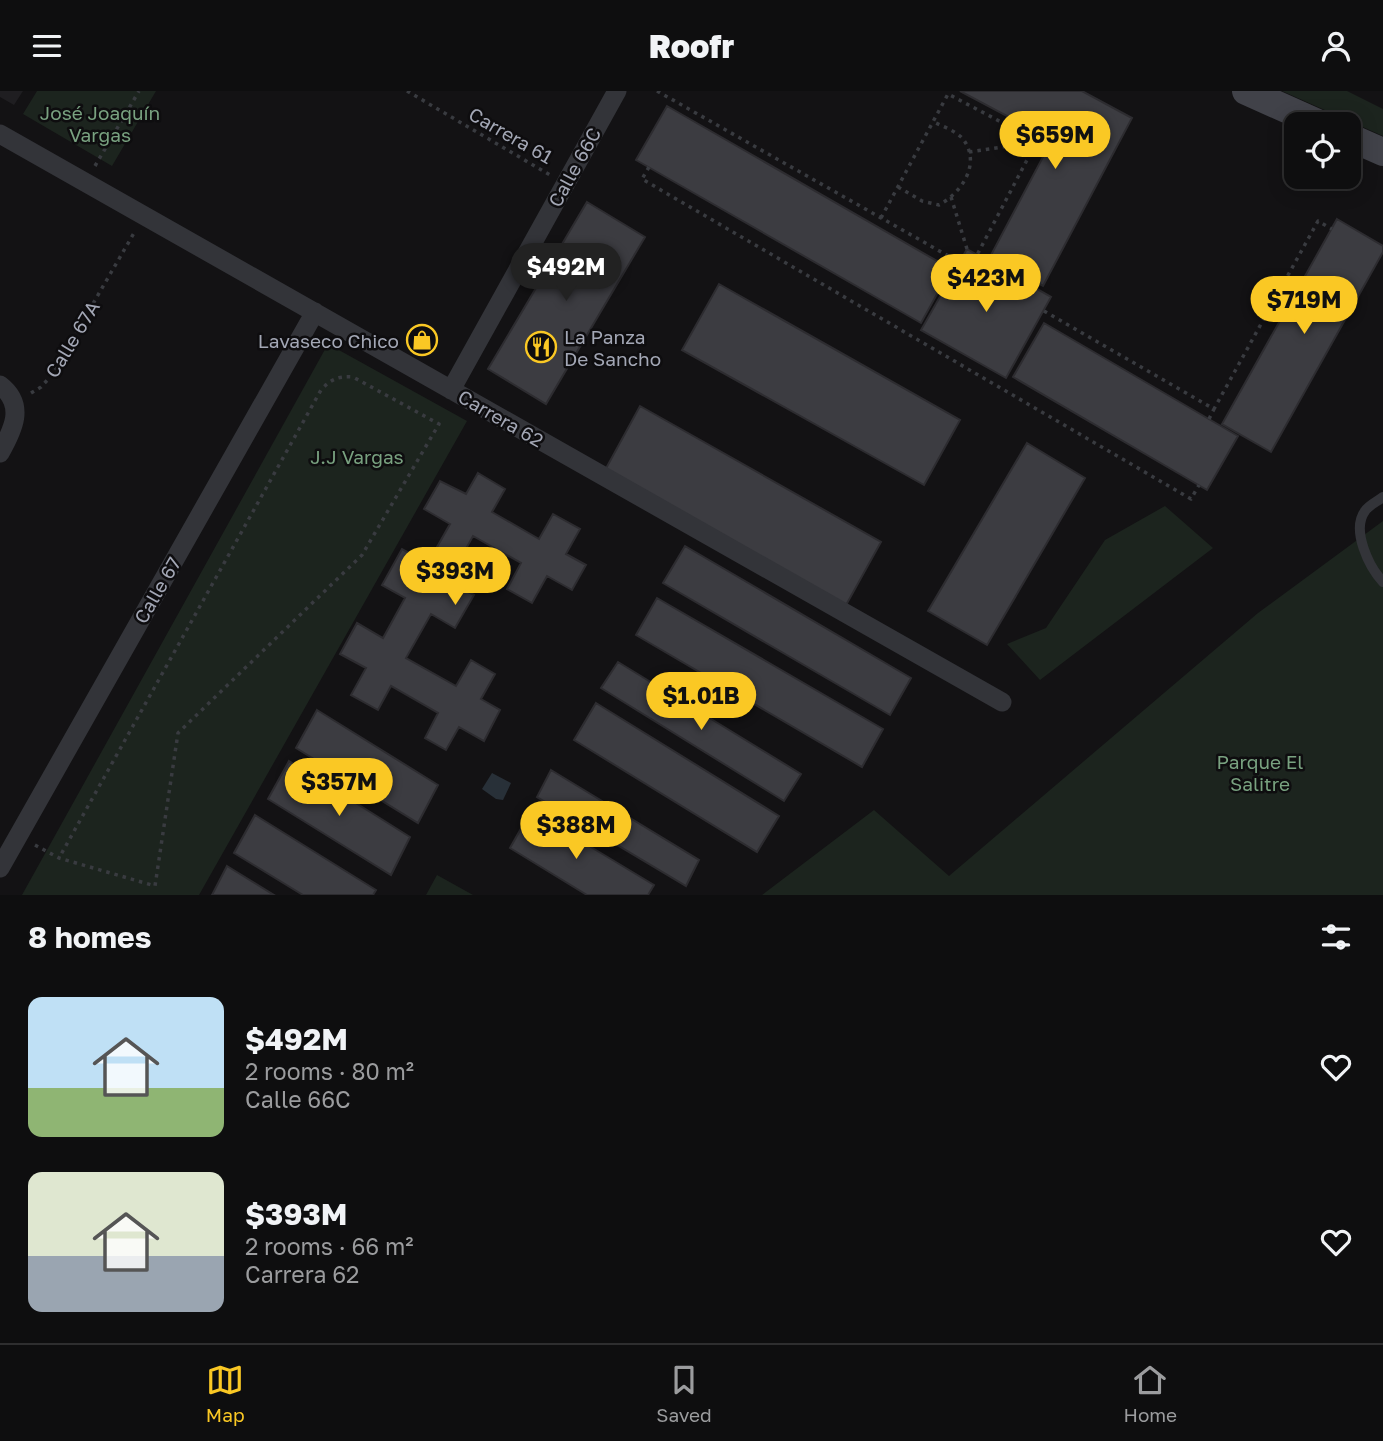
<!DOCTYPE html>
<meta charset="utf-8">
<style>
body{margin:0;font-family:"Golos Text",sans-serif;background:#1c1c1d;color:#f1f3f6;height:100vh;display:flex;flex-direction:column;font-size:26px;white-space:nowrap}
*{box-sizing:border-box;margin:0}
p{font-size:23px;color:#9b9c9e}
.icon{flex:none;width:38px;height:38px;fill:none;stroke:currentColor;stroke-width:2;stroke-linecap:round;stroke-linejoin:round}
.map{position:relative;height:804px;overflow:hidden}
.sheet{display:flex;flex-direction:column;background:#0e0e0f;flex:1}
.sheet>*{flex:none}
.buttons{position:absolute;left:1284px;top:21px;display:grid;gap:14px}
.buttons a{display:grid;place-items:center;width:77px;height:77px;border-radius:14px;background:#0e0e0f;box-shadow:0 4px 18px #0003,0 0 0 2px #2e2e2f;font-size:35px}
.price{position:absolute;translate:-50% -60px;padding:0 16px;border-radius:24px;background:#fac824;color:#111;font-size:23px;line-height:46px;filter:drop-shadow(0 2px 4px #0008)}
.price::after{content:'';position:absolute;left:50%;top:42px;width:21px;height:16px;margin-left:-10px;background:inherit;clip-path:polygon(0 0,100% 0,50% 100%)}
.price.active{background:#222;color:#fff}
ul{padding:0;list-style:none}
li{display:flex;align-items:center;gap:21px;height:175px;padding:0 28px}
li span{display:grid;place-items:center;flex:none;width:196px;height:140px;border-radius:14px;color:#555}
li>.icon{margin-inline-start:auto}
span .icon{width:84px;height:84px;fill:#fffc;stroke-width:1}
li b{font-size:30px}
h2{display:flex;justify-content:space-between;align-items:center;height:84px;padding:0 28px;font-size:30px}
header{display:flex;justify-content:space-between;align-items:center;height:91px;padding:0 28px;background:#0e0e0f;font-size:32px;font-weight:800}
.tabs{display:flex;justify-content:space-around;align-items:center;height:98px;border-top:2px solid #2e2e2f;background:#0e0e0f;font-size:19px;color:#9b9c9e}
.tabs a{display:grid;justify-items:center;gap:4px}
.tabs .active{color:#fac824}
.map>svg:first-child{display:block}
</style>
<header><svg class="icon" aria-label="menu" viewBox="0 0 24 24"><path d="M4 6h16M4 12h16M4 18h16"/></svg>Roofr<svg class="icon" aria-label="person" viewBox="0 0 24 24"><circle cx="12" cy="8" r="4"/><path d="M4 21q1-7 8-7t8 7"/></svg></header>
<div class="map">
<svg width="1383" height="804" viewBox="0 0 1383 804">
<rect width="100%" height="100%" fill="#131214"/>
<path fill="#1f1e21" d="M0,0H23L14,14L0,6Z"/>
<path fill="#1c241e" d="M37,0H156L112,75L23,23Z
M1282,0H1347L1383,18V45Z
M328,253L467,330L199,804H22Z
M1165,415L1213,457L1040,589L1007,553L1046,537L1105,449Z
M1383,430V804H762L874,719L949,785L1258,522Z
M437,784L473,804H426Z"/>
<path fill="#283038" d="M492,682L511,692L503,709L496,708L482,698Z"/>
<path fill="#3c3c41" stroke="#2d2c30" stroke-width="2" d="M960,0H1082L1132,27L1043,195L990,166L1052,49Z
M667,15L951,178L921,232L636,69Z
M587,111L645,146L546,313L488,278Z
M1337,128L1383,155V161L1271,361L1222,333Z
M967,158L1051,206L1006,287L921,239Z
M719,193L960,329L924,394L682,259Z
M1044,232L1238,345L1207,399L1013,286Z
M640,315L881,451L845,516L604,381Z
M1027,352L1085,387L987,554L928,520Z
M478,382L505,398L492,421L539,448L553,423L580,438L566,463L586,474L572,499L547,485L532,512L507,498L521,472L473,445L448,490L474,504L455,537L431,523L406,567L456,595L471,569L495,583L481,608L500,619L484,650L459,636L446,659L425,647L438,622L391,595L378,619L351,604L366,577L340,563L357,532L383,547L405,507L382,494L402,458L428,472L450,433L424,418L440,390L466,403Z
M685,455L911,587L890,624L663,492Z
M657,507L883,638L862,676L636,544Z
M618,571L801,683L784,710L601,597Z
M596,612L779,725L757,761L574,649Z
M317,619L438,694L418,732L296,657Z
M289,670L410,746L391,784L268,708Z
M551,679L699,769L686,795L537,706Z
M531,720L654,794L648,804H587L510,757Z
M255,724L376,799L373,804H303L234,762Z
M227,775L274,804H212Z"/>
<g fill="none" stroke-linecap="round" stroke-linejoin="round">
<path stroke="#393b40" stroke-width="3.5" stroke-dasharray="3.5 5" stroke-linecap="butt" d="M407,0L550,84
M657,0L959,171
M969,61L1035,51
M95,75L139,0
M649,76L642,88L1191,408L1199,394
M898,96L922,110L939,114C961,102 982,73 963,48C956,40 944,36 934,31
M951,106L967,158
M881,127L948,3L1037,50L977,164
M1044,220L1214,318L1318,130L1332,138
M31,302L41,296L51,285L134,142
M1209,328L1214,318
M35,754L59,767L155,795L178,642L362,464L439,333L353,286C338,285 331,288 321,299L59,767"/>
<path stroke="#333439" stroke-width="10" d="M1383,406C1378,410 1369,414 1365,420C1351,439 1369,476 1383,491"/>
<path stroke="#333439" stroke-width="19" d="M0,43L1002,611
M0,294C26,314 13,339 0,362
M451,299L617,0
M0,777L315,221"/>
<path stroke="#414249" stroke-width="28" d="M1246,0L1320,33
M1349,46L1383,61"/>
</g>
<defs>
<g id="shop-ring" transform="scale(1.575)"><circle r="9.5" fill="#0e0d0f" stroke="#fac824" stroke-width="1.5"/><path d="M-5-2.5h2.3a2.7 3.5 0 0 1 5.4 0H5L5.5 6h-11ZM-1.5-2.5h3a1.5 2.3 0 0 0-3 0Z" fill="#fac824"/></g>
<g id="restaurant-ring" transform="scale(1.575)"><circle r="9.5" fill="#0e0d0f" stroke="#fac824" stroke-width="1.5"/><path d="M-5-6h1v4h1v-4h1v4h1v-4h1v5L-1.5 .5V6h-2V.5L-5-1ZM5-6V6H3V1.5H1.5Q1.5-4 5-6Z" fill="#fac824"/></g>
</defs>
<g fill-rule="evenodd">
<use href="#shop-ring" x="422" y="249"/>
<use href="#restaurant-ring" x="541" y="256"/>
</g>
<g text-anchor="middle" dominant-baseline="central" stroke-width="5" stroke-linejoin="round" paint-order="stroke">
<g font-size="19" fill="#79a280" stroke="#0e0d0f">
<text x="100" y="21">José Joaquín<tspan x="100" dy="22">Vargas</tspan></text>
<text x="357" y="365">J.J Vargas</text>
<text x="1260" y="670">Parque El<tspan x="1260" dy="22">Salitre</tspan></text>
</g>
<g font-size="19" fill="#a3a7b5" stroke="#0e0d0f">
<text transform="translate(511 44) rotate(30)">Carrera 61</text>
<text transform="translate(574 76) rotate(-61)">Calle 66C</text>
<text transform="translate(72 248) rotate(-59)">Calle 67A</text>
<text transform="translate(501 327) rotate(30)">Carrera 62</text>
<text transform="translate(157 499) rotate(-60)">Calle 67</text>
</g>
<g font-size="19" fill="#a3a7b5" stroke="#0e0d0f" text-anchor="start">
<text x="564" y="245">La Panza<tspan x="564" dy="22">De Sancho</tspan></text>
<text x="399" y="249" text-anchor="end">Lavaseco Chico</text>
</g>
</g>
</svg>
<div class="buttons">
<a><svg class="icon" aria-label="locate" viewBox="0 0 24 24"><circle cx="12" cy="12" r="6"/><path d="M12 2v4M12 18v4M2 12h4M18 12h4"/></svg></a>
</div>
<b class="price" style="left:1055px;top:80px">$659M</b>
<b class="price active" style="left:566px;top:212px">$492M</b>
<b class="price" style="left:986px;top:223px">$423M</b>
<b class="price" style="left:1304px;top:245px">$719M</b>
<b class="price" style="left:455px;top:516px">$393M</b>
<b class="price" style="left:701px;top:641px">$1.01B</b>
<b class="price" style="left:339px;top:727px">$357M</b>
<b class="price" style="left:576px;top:770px">$388M</b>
</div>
<section class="sheet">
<h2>8 homes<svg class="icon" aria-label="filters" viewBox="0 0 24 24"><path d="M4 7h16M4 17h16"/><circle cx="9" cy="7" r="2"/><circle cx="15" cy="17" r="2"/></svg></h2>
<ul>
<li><span style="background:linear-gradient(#bfe0f5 65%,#8fb573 0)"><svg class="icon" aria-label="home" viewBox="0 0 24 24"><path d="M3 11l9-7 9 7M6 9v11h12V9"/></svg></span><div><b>$492M</b><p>2 rooms · 80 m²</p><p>Calle 66C</p></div><svg class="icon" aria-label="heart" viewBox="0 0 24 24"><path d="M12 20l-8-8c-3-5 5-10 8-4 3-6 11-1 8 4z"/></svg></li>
<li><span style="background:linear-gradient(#dfe7d0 60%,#9aa5b1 0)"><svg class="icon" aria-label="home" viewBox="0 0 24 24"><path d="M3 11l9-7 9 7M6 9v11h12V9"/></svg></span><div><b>$393M</b><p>2 rooms · 66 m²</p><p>Carrera 62</p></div><svg class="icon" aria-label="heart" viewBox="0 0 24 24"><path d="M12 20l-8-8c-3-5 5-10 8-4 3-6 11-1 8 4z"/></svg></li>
</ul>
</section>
<nav class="tabs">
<a class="active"><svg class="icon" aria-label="map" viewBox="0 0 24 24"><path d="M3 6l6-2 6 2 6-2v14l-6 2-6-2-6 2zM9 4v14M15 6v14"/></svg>Map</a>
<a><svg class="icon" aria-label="saved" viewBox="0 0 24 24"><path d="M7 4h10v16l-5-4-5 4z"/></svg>Saved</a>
<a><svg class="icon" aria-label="home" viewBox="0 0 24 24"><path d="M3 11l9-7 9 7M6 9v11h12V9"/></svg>Home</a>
</nav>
